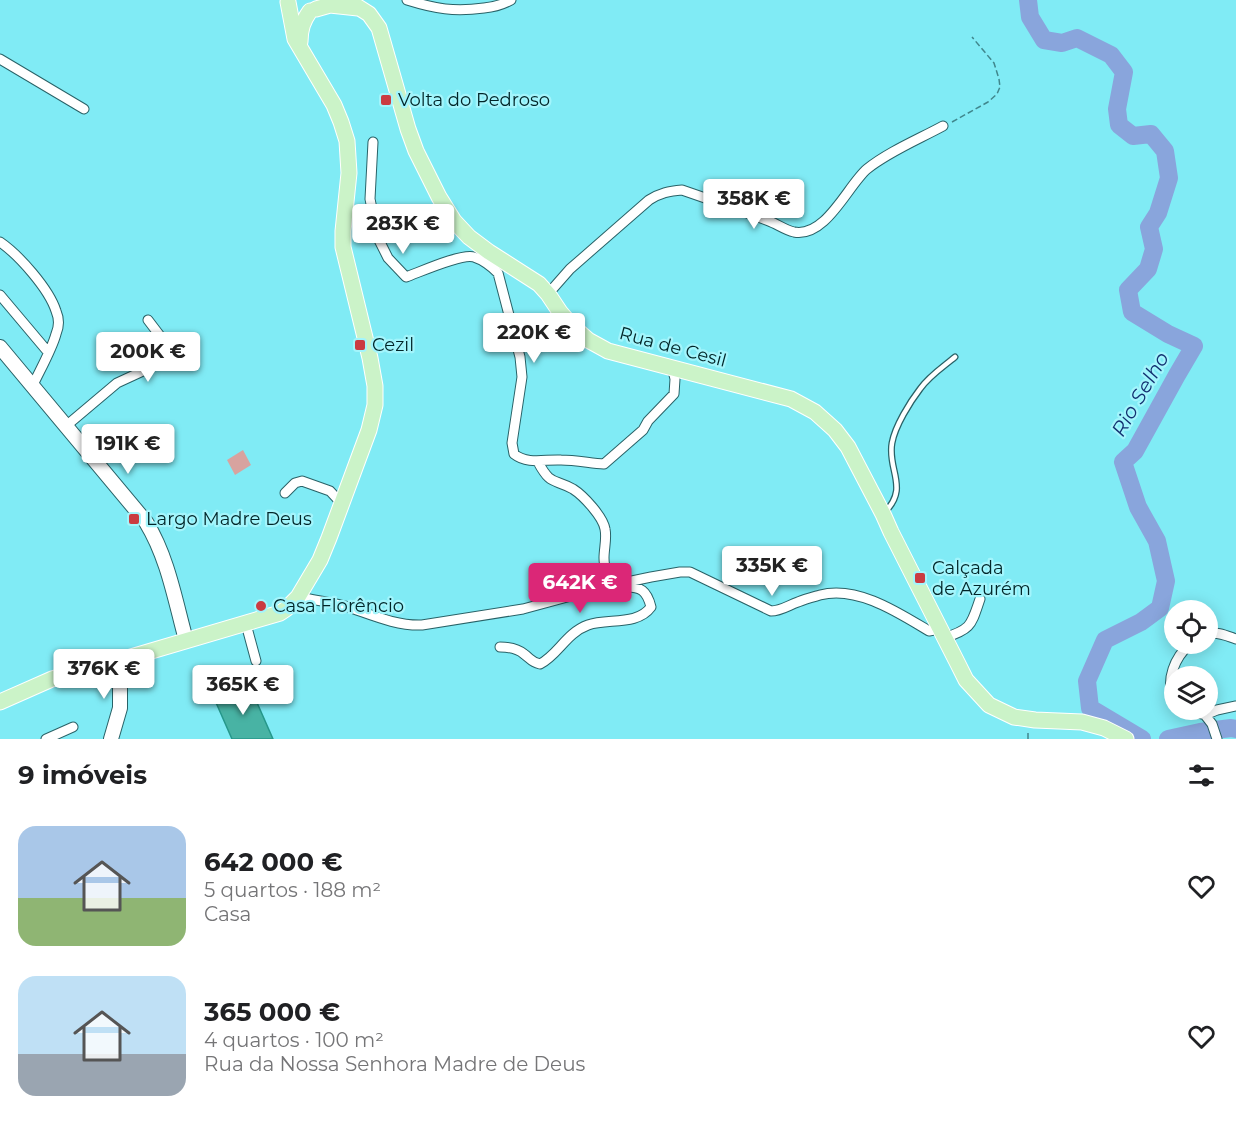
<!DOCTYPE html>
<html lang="pt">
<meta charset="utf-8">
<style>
body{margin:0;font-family:Montserrat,sans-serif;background:#f2f2f2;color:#202124;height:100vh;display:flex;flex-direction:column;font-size:22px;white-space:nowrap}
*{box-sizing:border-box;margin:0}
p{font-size:20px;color:#757577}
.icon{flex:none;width:33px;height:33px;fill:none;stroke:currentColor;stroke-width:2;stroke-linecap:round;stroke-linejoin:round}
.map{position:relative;height:739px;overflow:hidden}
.sheet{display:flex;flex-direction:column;background:#fff;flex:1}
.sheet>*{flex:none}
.fabs{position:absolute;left:1164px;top:600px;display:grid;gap:12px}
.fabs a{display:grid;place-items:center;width:54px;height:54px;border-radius:50%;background:#fff;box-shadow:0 3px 15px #0003;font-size:30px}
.price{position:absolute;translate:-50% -51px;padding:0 14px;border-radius:6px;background:#fff;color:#222;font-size:20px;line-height:39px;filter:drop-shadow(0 2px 3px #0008)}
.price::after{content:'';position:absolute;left:50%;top:36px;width:18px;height:14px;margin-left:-9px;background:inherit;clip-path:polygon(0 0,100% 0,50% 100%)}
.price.selected{background:#db2777;color:#fff}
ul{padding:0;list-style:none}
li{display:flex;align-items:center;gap:18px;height:150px;padding:0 18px}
li span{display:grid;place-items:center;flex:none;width:168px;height:120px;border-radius:18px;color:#555}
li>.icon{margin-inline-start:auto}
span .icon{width:72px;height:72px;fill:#fffc;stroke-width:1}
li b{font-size:26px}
h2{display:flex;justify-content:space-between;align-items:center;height:72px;padding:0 18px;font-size:26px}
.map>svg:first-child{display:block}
</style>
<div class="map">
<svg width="1236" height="739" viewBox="0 0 1236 739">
<rect width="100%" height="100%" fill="#80ebf5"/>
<path fill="#d8a39f" d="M243,450L251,465L235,475L227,460Z"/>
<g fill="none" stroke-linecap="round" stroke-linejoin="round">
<path stroke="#89a5dc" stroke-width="18" d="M1028,0L1030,17L1044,40L1062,43L1077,38L1111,55L1124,72L1117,109L1119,125L1133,136L1151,134L1165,151L1169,178L1158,213L1149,227L1154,249L1148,269L1128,290L1132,312L1168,334L1194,346L1177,375L1135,451L1123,462L1138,507L1157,541L1166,581L1160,608L1141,622L1105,640L1087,681L1090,708L1142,739
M1168,739L1200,732L1231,728L1236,729"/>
</g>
<path fill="#48b3a4" stroke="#26988b" stroke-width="1.5" d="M251,689L273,739H232L214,698Z"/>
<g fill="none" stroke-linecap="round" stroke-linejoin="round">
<g stroke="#296267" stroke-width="7">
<path id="lane" d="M884,513C910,488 887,470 892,443C895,426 910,402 920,389C929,376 943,367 955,357"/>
</g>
<g stroke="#296267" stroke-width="11">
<path id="street" d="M407,0C436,9 454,12 484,8C494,7 502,5 511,0
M0,59L84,109
M373,142L370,199L378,238L388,258L406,277C420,272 462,253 474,257C483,260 492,267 498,273L520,357L522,377L512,443L514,454C528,465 545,459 561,460C575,460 590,463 604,464L643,430L648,421L674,394L675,379L672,367
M0,242C19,255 49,289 56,311C59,318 59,327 56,334C52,349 40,370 33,385
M548,294L570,269L649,200C660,193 669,191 682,190C711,200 740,210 769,221C777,224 785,230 794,232C826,238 848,185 867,169C888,152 919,139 943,126
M0,295L48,352
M66,426L117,383L143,371L165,352L167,345L148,320
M538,462C551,486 553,478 573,489C584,496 603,517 605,529C607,539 604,548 604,558C604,567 607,576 608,586
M285,493L295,483L302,481L330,491L342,504
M298,597C314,600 330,602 345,606C370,614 395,626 422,625L523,609L608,586L651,577L680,572H690L771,611C781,611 789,605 798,602C805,599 813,597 820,595C857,585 899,613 929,631L939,629
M246,624L256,661
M1208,634C1217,631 1227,636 1236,639
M944,638C972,629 971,625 980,599
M500,647C509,647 517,648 524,654C531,659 531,662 540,664C558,655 566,633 588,625C608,618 637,626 651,607C647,591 641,586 624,587
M1174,699C1165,680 1175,657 1190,644
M1189,710L1205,715L1212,724L1217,739
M1205,715L1217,710L1236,706
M46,739L73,727"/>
</g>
<g stroke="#296267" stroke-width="16">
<path id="secondary" d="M0,347L146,522C168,558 175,600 186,640
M111,739L120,708V686L114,662"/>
</g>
<g stroke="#fff" stroke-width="17">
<path id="primary" d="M347,0L369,14L379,28L408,129L416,151L439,197L454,221L469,237L489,252L539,284L548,294L560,312L572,326L588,340L608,351L791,399L815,412L835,430L848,447L883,514L891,532L958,664L966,680L989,705L1014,717L1035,720L1082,722L1104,728L1126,739
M316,9L330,5L358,8
M300,42C300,29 303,21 310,11
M0,702L52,679L114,662L280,613L286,609L298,597L320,560L329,538L369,430L375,405V386L370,358L343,247V231L349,173L347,141L341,122L334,105L295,39L288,2"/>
</g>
<path stroke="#40878d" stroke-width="1.5" stroke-dasharray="6 3" stroke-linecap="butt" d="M952,122L988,102L997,94L1000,87L999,79L994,63L972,37
M1028,739V732"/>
<use href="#lane" stroke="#fff" stroke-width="4.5"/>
<use href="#street" stroke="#fff" stroke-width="9"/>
<use href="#secondary" stroke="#fff" stroke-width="14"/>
<use href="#primary" stroke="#cbf3c8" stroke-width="15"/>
</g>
<g fill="#ca3b41" stroke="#a3f5fc" stroke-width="2">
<rect x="380" y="94" width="12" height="12" rx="3"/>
<rect x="354" y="339" width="12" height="12" rx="3"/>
<rect x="128" y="513" width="12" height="12" rx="3"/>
<rect x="914" y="572" width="12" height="12" rx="3"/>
<circle cx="261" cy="606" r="6"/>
</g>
<g text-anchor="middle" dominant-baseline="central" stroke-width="4.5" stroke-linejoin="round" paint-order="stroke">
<g font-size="18" fill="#012528" stroke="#a3f5fc" text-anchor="start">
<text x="398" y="100">Volta do Pedroso</text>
<text x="372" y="345">Cezil</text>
<text x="146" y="519">Largo Madre Deus</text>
<text x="932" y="568">Calçada<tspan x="932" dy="21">de Azurém</tspan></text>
<text x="273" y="606">Casa Florêncio</text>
</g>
<g font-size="18" fill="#012528" stroke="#a3f5fc">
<text transform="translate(673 347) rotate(15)">Rua de Cesil</text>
</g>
<g font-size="20" font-style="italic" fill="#133171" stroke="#a3f5fc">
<text transform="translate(1140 394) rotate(-60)">Rio Selho</text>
</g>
</g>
</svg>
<div class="fabs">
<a><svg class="icon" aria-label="locate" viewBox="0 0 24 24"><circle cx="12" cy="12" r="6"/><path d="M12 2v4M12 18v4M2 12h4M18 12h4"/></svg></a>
<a><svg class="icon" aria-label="layers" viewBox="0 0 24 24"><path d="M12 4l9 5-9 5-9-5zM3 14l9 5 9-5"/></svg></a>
</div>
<b class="price" style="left:754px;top:230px">358K €</b>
<b class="price" style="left:403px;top:255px">283K €</b>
<b class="price" style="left:534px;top:364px">220K €</b>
<b class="price" style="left:148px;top:383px">200K €</b>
<b class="price" style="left:128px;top:475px">191K €</b>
<b class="price" style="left:772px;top:597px">335K €</b>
<b class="price selected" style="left:580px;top:614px">642K €</b>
<b class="price" style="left:104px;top:700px">376K €</b>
<b class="price" style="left:243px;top:716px">365K €</b>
</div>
<section class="sheet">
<h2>9 imóveis<svg class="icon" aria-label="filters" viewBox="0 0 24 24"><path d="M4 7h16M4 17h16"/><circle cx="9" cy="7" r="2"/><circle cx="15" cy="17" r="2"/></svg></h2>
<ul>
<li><span style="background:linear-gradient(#a9c7e8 60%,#8fb573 0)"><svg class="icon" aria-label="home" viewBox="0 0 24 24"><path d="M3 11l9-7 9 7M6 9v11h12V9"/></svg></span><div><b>642 000 €</b><p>5 quartos · 188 m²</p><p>Casa</p></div><svg class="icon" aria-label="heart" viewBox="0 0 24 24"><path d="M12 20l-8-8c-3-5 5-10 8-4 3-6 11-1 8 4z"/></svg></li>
<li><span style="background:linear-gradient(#bfe0f5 65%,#9aa5b1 0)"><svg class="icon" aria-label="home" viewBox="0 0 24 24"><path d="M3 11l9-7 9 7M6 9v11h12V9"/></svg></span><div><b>365 000 €</b><p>4 quartos · 100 m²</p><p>Rua da Nossa Senhora Madre de Deus</p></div><svg class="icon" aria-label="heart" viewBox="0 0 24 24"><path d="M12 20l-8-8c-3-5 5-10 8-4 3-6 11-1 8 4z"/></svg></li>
</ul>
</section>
